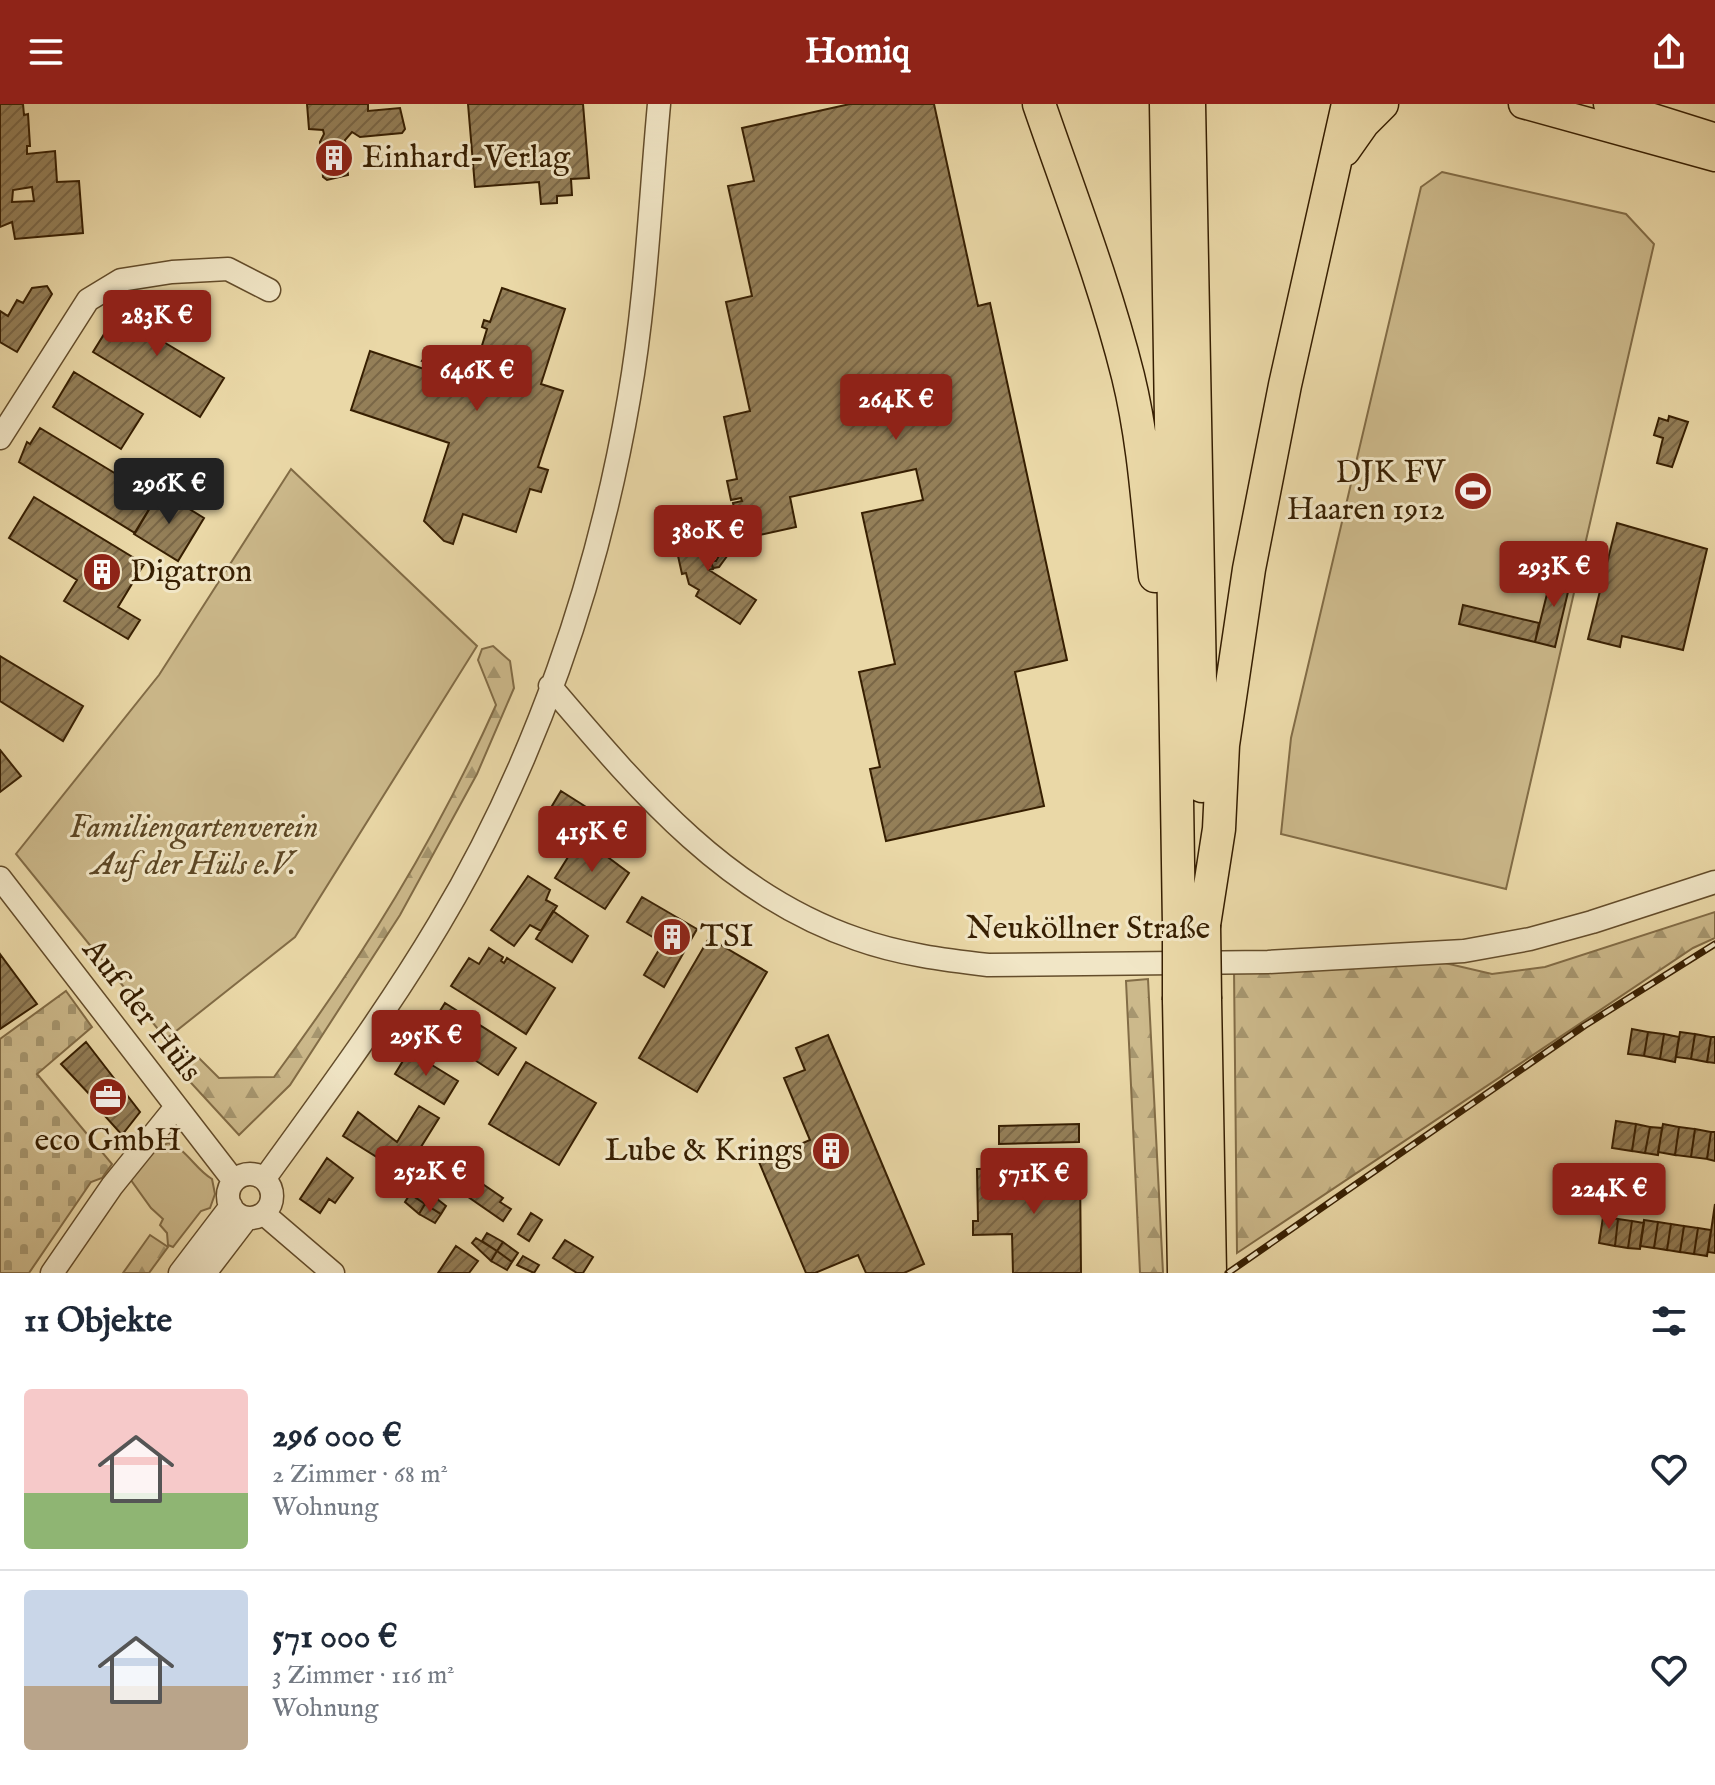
<!DOCTYPE html>
<html lang="de">
<meta charset="utf-8">
<style>
body{margin:0;font-family:"IM FELL English",serif;background:#f2f2f3;color:#1f2937;height:100vh;display:flex;flex-direction:column;font-size:30px;white-space:nowrap}
*{box-sizing:border-box;margin:0}
p{font-size:26px;color:#747a83}
.icon{flex:none;width:44px;height:44px;fill:none;stroke:currentColor;stroke-width:2;stroke-linecap:round;stroke-linejoin:round}
.map{position:relative;height:1169px;overflow:hidden}
.panel{display:flex;flex-direction:column;background:#fff;flex:1}
.panel>*{flex:none}
.price{position:absolute;translate:-50% -68px;padding:0 18px;border-radius:8px;background:#8f2418;color:#fff;font-size:26px;line-height:52px;filter:drop-shadow(0 2px 4px #0008)}
.price::after{content:'';position:absolute;left:50%;top:48px;width:24px;height:18px;margin-left:-12px;background:inherit;clip-path:polygon(0 0,100% 0,50% 100%)}
.price.current{background:#222;color:#fff}
ul{padding:0;list-style:none}
li{display:flex;align-items:center;gap:24px;height:200px;padding:0 24px}
li+li{border-top:2px solid #e0e1e3}
li span{display:grid;place-items:center;flex:none;width:224px;height:160px;border-radius:8px;color:#555}
li>.icon{margin-inline-start:auto}
span .icon{width:96px;height:96px;fill:#fffc;stroke-width:1}
li b{font-size:34px}
h2{display:flex;justify-content:space-between;align-items:center;height:96px;padding:0 24px;font-size:34px}
header{display:flex;justify-content:space-between;align-items:center;height:104px;padding:0 24px;background:#8f2418;color:#fff;font-size:36px;font-weight:700}
.map>svg:first-child{display:block}
</style>
<header><svg class="icon" aria-label="menu" viewBox="0 0 24 24"><path d="M4 6h16M4 12h16M4 18h16"/></svg>Homiq<svg class="icon" aria-label="share" viewBox="0 0 24 24"><path d="M12 15V3M7 8l5-5 5 5M5 13v7h14v-7"/></svg></header>
<div class="map">
<svg width="1715" height="1169" viewBox="0 0 1715 1169">
<defs>
<pattern id="forest-firs" width="22" height="20" patternUnits="userSpaceOnUse" patternTransform="scale(2)"><rect width="22" height="20" fill="#ccb98b"/><path d="M5 1l3.5 6h-7zM16 11l3.5 6h-7z" fill="#a6966f"/></pattern>
<pattern id="cemetery-stones" width="16" height="16" patternUnits="userSpaceOnUse" patternTransform="scale(2)"><rect width="16" height="16" fill="#ccb98b"/><path d="M2 7V4a2 2 0 0 1 4 0v3zM10 15v-3a2 2 0 0 1 4 0v3z" fill="#a6966f"/></pattern>
<pattern id="building-hatch" width="6" height="6" patternUnits="userSpaceOnUse" patternTransform="scale(2)"><rect width="6" height="6" fill="#947f58"/><path d="M-1 1l2-2M0 6l6-6M5 7l2-2" fill="none" stroke="#7a6747"/></pattern>
</defs>
<rect width="100%" height="100%" fill="#ead8a7"/>
<filter id="stains"><feTurbulence type="fractalNoise" baseFrequency=".0025" numOctaves="4"/><feColorMatrix values="0 0 0 0 .2 0 0 0 0 .09 0 0 0 0 .02 0 0 0 .5 -.17"/></filter>
<radialGradient id="worn" r=".72"><stop offset=".6" stop-color="#630" stop-opacity="0"/><stop offset="1" stop-color="#630" stop-opacity=".3"/></radialGradient>
<path fill="#ccb98b" stroke="#826c46" stroke-width="2" d="M1442,68L1626,110L1654,140L1506,785L1281,730L1291,634L1421,83Z
M291,365L477,542L295,833L166,935L16,750L159,571Z
M168,1039C186,1044 195,1065 212,1075L215,1090L210,1104L201,1107L173,1143L168,1141L167,1129L160,1121L163,1115L151,1104L128,1072L148,1048Z"/>
<path fill="url(#forest-firs)" stroke="#826c46" stroke-width="2" d="M493,542L510,557L514,584L477,670L400,811L290,981L239,1031L181,968L184,954L196,951L219,974L274,973C363,853 435,737 496,601L478,556L482,545Z
M1715,808V834L1693,844L1237,1149L1234,865L1445,859L1492,870L1545,863Z
M1148,875L1163,1169H1140L1126,877Z
M150,1131L168,1143L149,1169H123Z"/>
<path fill="url(#cemetery-stones)" stroke="#826c46" stroke-width="2" d="M66,887L92,923L37,970L112,1060L102,1074L91,1078L29,1169H0V935Z"/>
<path fill="url(#building-hatch)" stroke="#371f02" stroke-width="2" fill-rule="evenodd" d="M0,0H23L24,11L28,10L30,42H27V50L55,47L57,78L79,77L83,129L15,135L12,118L0,123ZM32,83L34,97L12,98L13,86Z
M307,0H368V7L400,4L405,25L402,29L360,33L352,28L345,36L348,71L327,76L323,73L320,38L324,30L323,26L309,25Z
M468,0H583L589,74L571,75L572,91L557,92V99L541,100L539,78L475,83Z
M850,0H934L978,202L990,199L1067,556L1015,568L1044,702L886,737L870,665L880,663L859,568L895,560L862,409L923,396L916,365L790,393L796,423L741,435L733,399L742,397L741,394L731,396L727,377L737,375L724,313L750,307L726,198L752,192L728,82L754,77L742,24Z
M47,182L52,190L17,248L0,238V207L8,212L17,196L23,199L32,184Z
M502,184L565,205L541,280L563,287L538,363L548,366L541,388L530,385L516,428L463,410L453,440L444,437L424,417L449,339L351,306L370,247L424,265L426,258L422,257L431,244L464,255L467,247L480,248L487,225L482,223L484,216L490,218Z
M148,200L173,211L174,217L162,237L224,274L200,313L93,248L117,209L124,213L128,206H139Z
M74,268L143,310L121,345L53,303Z
M1669,312L1688,318L1672,363L1657,359L1663,334L1654,331L1659,314L1668,317Z
M40,324L156,394L135,429L19,358L27,338L30,340Z
M160,387L204,414L178,457L134,430Z
M34,393L144,460L118,503L140,516L128,535L64,497L77,476L9,434Z
M698,414L707,456L711,457L713,465L709,466L756,496L740,520L696,492L699,486L689,480L686,469L682,470L671,420Z
M737,416L741,433L719,463L713,464L711,457H716L734,426L732,417Z
M1617,419L1707,445L1683,546L1622,532L1620,543L1588,535Z
M1553,466L1572,471L1555,543L1535,538Z
M1463,501L1539,519L1535,538L1459,520Z
M0,552L83,602L63,637L0,597Z
M0,646L21,672L0,688Z
M561,687L624,727L608,752L546,712Z
M585,736L629,769L605,805L555,774L578,737L583,740Z
M528,772L550,786L546,796L557,802L541,827L530,821L514,842L491,826Z
M642,793L697,825L664,883L644,871L663,839L627,818Z
M553,807L588,832L572,858L536,835Z
M709,834L767,868L697,988L639,954Z
M489,844L503,853L501,857L504,859L507,854L555,884L526,930L451,882L469,854L479,860Z
M0,850L37,900L0,925Z
M445,899L516,944L498,971L428,926Z
M1632,925L1648,928L1644,952L1628,950Z
M1648,928L1664,930L1660,955L1644,952Z
M1680,928L1695,930L1691,955L1676,953Z
M1664,930L1679,933L1675,958L1660,955Z
M1695,930L1711,933L1707,958L1691,955Z
M828,931L924,1160L904,1169H866L858,1151L815,1169H806L759,1058L810,1036L784,974L805,966L796,944Z
M1711,933H1715V959L1707,958Z
M86,938L140,1008L122,1031L104,1011L107,1009L61,960Z
M409,947L458,977L444,1000L395,970Z
M526,958L596,999L559,1061L489,1020Z
M419,1002L439,1014L404,1070L343,1032L358,1008L397,1038Z
M1616,1017L1636,1020L1632,1047L1612,1044Z
M1079,1020V1038L999,1040V1022Z
M1636,1020L1650,1023L1645,1049L1632,1047Z
M1663,1020L1679,1023L1675,1051L1658,1048Z
M1650,1023L1662,1024L1658,1051L1645,1049Z
M1679,1023L1695,1025L1691,1053L1675,1051Z
M1695,1025L1711,1028L1707,1055L1691,1053Z
M1711,1028H1715V1057L1707,1055Z
M428,1050L438,1058L434,1063L444,1070L435,1082L415,1067Z
M327,1054L353,1074L335,1099L329,1095L320,1109L300,1095Z
M1080,1063L1081,1169H1013L1012,1130L973,1131V1117H978L977,1065Z
M471,1072L503,1094L500,1098L511,1105L503,1117L461,1088Z
M416,1082L432,1091L425,1100L410,1090Z
M410,1090L425,1100L419,1110L405,1098Z
M432,1091L446,1102L441,1110L425,1100Z
M425,1100L441,1110L435,1119L419,1110Z
M1715,1100V1149L1708,1148Z
M531,1109L542,1116L529,1137L518,1130Z
M1603,1113L1618,1115L1615,1142L1599,1139Z
M1618,1115L1632,1117L1628,1144L1615,1142Z
M1644,1116L1658,1118L1654,1144L1640,1142Z
M1632,1117L1644,1119L1640,1145L1628,1144Z
M1658,1118L1671,1120L1667,1146L1654,1144Z
M1671,1120L1684,1122L1680,1148L1667,1146Z
M1684,1122L1698,1124L1694,1150L1680,1148Z
M1698,1124L1711,1126L1707,1152L1694,1150Z
M487,1129L503,1138L497,1147L482,1137Z
M476,1134L497,1147L491,1157L472,1139Z
M565,1136L593,1153L583,1169H577L553,1154Z
M503,1138L518,1149L512,1158L497,1147Z
M456,1142L478,1157L469,1169H438Z
M497,1147L512,1158L507,1166L491,1157Z
M523,1152L539,1161L534,1169L517,1161Z"/>
<g fill="none" stroke-linecap="round" stroke-linejoin="round">
<g stroke="#644d2b" stroke-width="25">
<path id="minor" d="M0,334L88,196L121,176L172,168L228,165L269,186
M550,582C638,685 725,790 857,835C899,850 944,856 988,861L1268,858L1464,847L1530,835L1592,818L1715,778
M0,774L234,1077
M228 1092a22 22 0 1 1 44 0a22 22 0 1 1-44 0Z
M265,1074C325,991 386,909 439,820C534,662 598,476 629,294C646,197 650,98 659,0
M264,1110L333,1169
M52,1169L112,1082L175,1004
M180,1169L231,1102
M205,1169L247,1114"/>
</g>
<g stroke="#371f02" stroke-width="31">
<path id="major" d="M1523,0L1715,53
M1608,0L1710,32"/>
</g>
<g stroke="#371f02" stroke-width="35">
<path id="highway" d="M1039,0C1070,90 1105,180 1128,272C1144,337 1148,405 1155,472
M1166,0L1179,822
M1189,0L1202,682
M1344,46L1363,19L1382,0
M1204,821L1219,725L1223,641L1249,465L1285,281L1348,0
M1205,895L1210,1169
M1179,896L1184,1169"/>
</g>
<use href="#minor" stroke="#f1e6c6" stroke-width="22"/>
<use href="#major" stroke="#ead8a7" stroke-width="28"/>
<use href="#highway" stroke="#ead8a7" stroke-width="32"/>
<g stroke="#371f02" stroke-width="7">
<path id="rail" d="M1228,1169L1584,922L1715,840"/>
</g>
<use href="#rail" stroke="#f1e6c6" stroke-width="4" stroke-dasharray="12" stroke-linecap="butt"/>
<g stroke="#371f02" stroke-width="35" stroke-linecap="butt">
<path id="highway-bridge" d="M1204,821L1205,895
M1179,896V822"/>
</g>
<use href="#highway-bridge" stroke="#ead8a7" stroke-width="32"/>
</g>
<defs>
<g id="building-disc" transform="scale(2)"><circle r="9.5" fill="#8f2418" stroke="#f1e6c6"/><path d="M-4-6H4V6H1V3H-1V6H-4ZM-2.5-4.3h1.7v1.8h-1.7ZM.8-4.3h1.7v1.8H.8ZM-2.5-1h1.7V.8h-1.7ZM.8-1h1.7V.8H.8Z" fill="#fff"/></g>
<g id="stadium-disc" transform="scale(2)"><circle r="9.5" fill="#8f2418" stroke="#f1e6c6"/><path d="M0-5a6.5 5 0 1 0 0 10a6.5 5 0 1 0 0-10ZM-3.5-1.8h7v3.6h-7Z" fill="#fff"/></g>
<g id="office-disc" transform="scale(2)"><circle r="9.5" fill="#8f2418" stroke="#f1e6c6"/><path d="M-6-3h4V-5.5h4V-3h4V5H-6ZM-1-4.5V-3h2v-1.5ZM-6 0V1H6V0Z" fill="#fff"/></g>
</defs>
<g fill-rule="evenodd">
<use href="#building-disc" x="334" y="54"/>
<use href="#stadium-disc" x="1473" y="387"/>
<use href="#building-disc" x="102" y="468"/>
<use href="#building-disc" x="672" y="833"/>
<use href="#office-disc" x="108" y="993"/>
<use href="#building-disc" x="831" y="1047"/>
</g>
<g text-anchor="middle" dominant-baseline="central" stroke-width="6" stroke-linejoin="round" paint-order="stroke">
<g font-size="32" fill="#371f02" stroke="#f1e6c6" text-anchor="start">
<text x="362" y="54">Einhard-Verlag</text>
<text x="1445" y="369" text-anchor="end">DJK FV<tspan x="1445" dy="37">Haaren 1912</tspan></text>
<text x="130" y="468">Digatron</text>
<text x="700" y="833">TSI</text>
<text x="108" y="1037" text-anchor="middle">eco GmbH</text>
<text x="803" y="1047" text-anchor="end">Lube &amp; Krings</text>
</g>
<g font-size="32" font-style="italic" fill="#5c4624" stroke="#f1e6c6">
<text x="194" y="724">Familiengartenverein<tspan x="194" dy="37">Auf der Hüls e.V.</tspan></text>
</g>
<g font-size="32" fill="#371f02" stroke="#f1e6c6">
<text x="1088" y="825">Neuköllner Straße</text>
<text transform="translate(141 907) rotate(52)">Auf der Hüls</text>
</g>
</g>
<rect width="100%" height="100%" filter="url(#stains)"/>
<rect width="100%" height="100%" fill="url(#worn)"/>
</svg>
<b class="price" style="left:157px;top:254px">283K €</b>
<b class="price" style="left:477px;top:309px">646K €</b>
<b class="price" style="left:896px;top:338px">264K €</b>
<b class="price current" style="left:169px;top:422px">296K €</b>
<b class="price" style="left:708px;top:469px">380K €</b>
<b class="price" style="left:1554px;top:505px">293K €</b>
<b class="price" style="left:592px;top:770px">415K €</b>
<b class="price" style="left:426px;top:974px">295K €</b>
<b class="price" style="left:430px;top:1110px">252K €</b>
<b class="price" style="left:1034px;top:1112px">571K €</b>
<b class="price" style="left:1609px;top:1127px">224K €</b>
</div>
<section class="panel">
<h2>11 Objekte<svg class="icon" aria-label="filters" viewBox="0 0 24 24"><path d="M4 7h16M4 17h16"/><circle cx="9" cy="7" r="2"/><circle cx="15" cy="17" r="2"/></svg></h2>
<ul>
<li><span style="background:linear-gradient(#f6c9c9 65%,#8fb573 0)"><svg class="icon" aria-label="home" viewBox="0 0 24 24"><path d="M3 11l9-7 9 7M6 9v11h12V9"/></svg></span><div><b>296 000 €</b><p>2 Zimmer · 68 m²</p><p>Wohnung</p></div><svg class="icon" aria-label="heart" viewBox="0 0 24 24"><path d="M12 20l-8-8c-3-5 5-10 8-4 3-6 11-1 8 4z"/></svg></li>
<li><span style="background:linear-gradient(#c9d6e8 60%,#b9a48a 0)"><svg class="icon" aria-label="home" viewBox="0 0 24 24"><path d="M3 11l9-7 9 7M6 9v11h12V9"/></svg></span><div><b>571 000 €</b><p>3 Zimmer · 116 m²</p><p>Wohnung</p></div><svg class="icon" aria-label="heart" viewBox="0 0 24 24"><path d="M12 20l-8-8c-3-5 5-10 8-4 3-6 11-1 8 4z"/></svg></li>
</ul>
</section>
